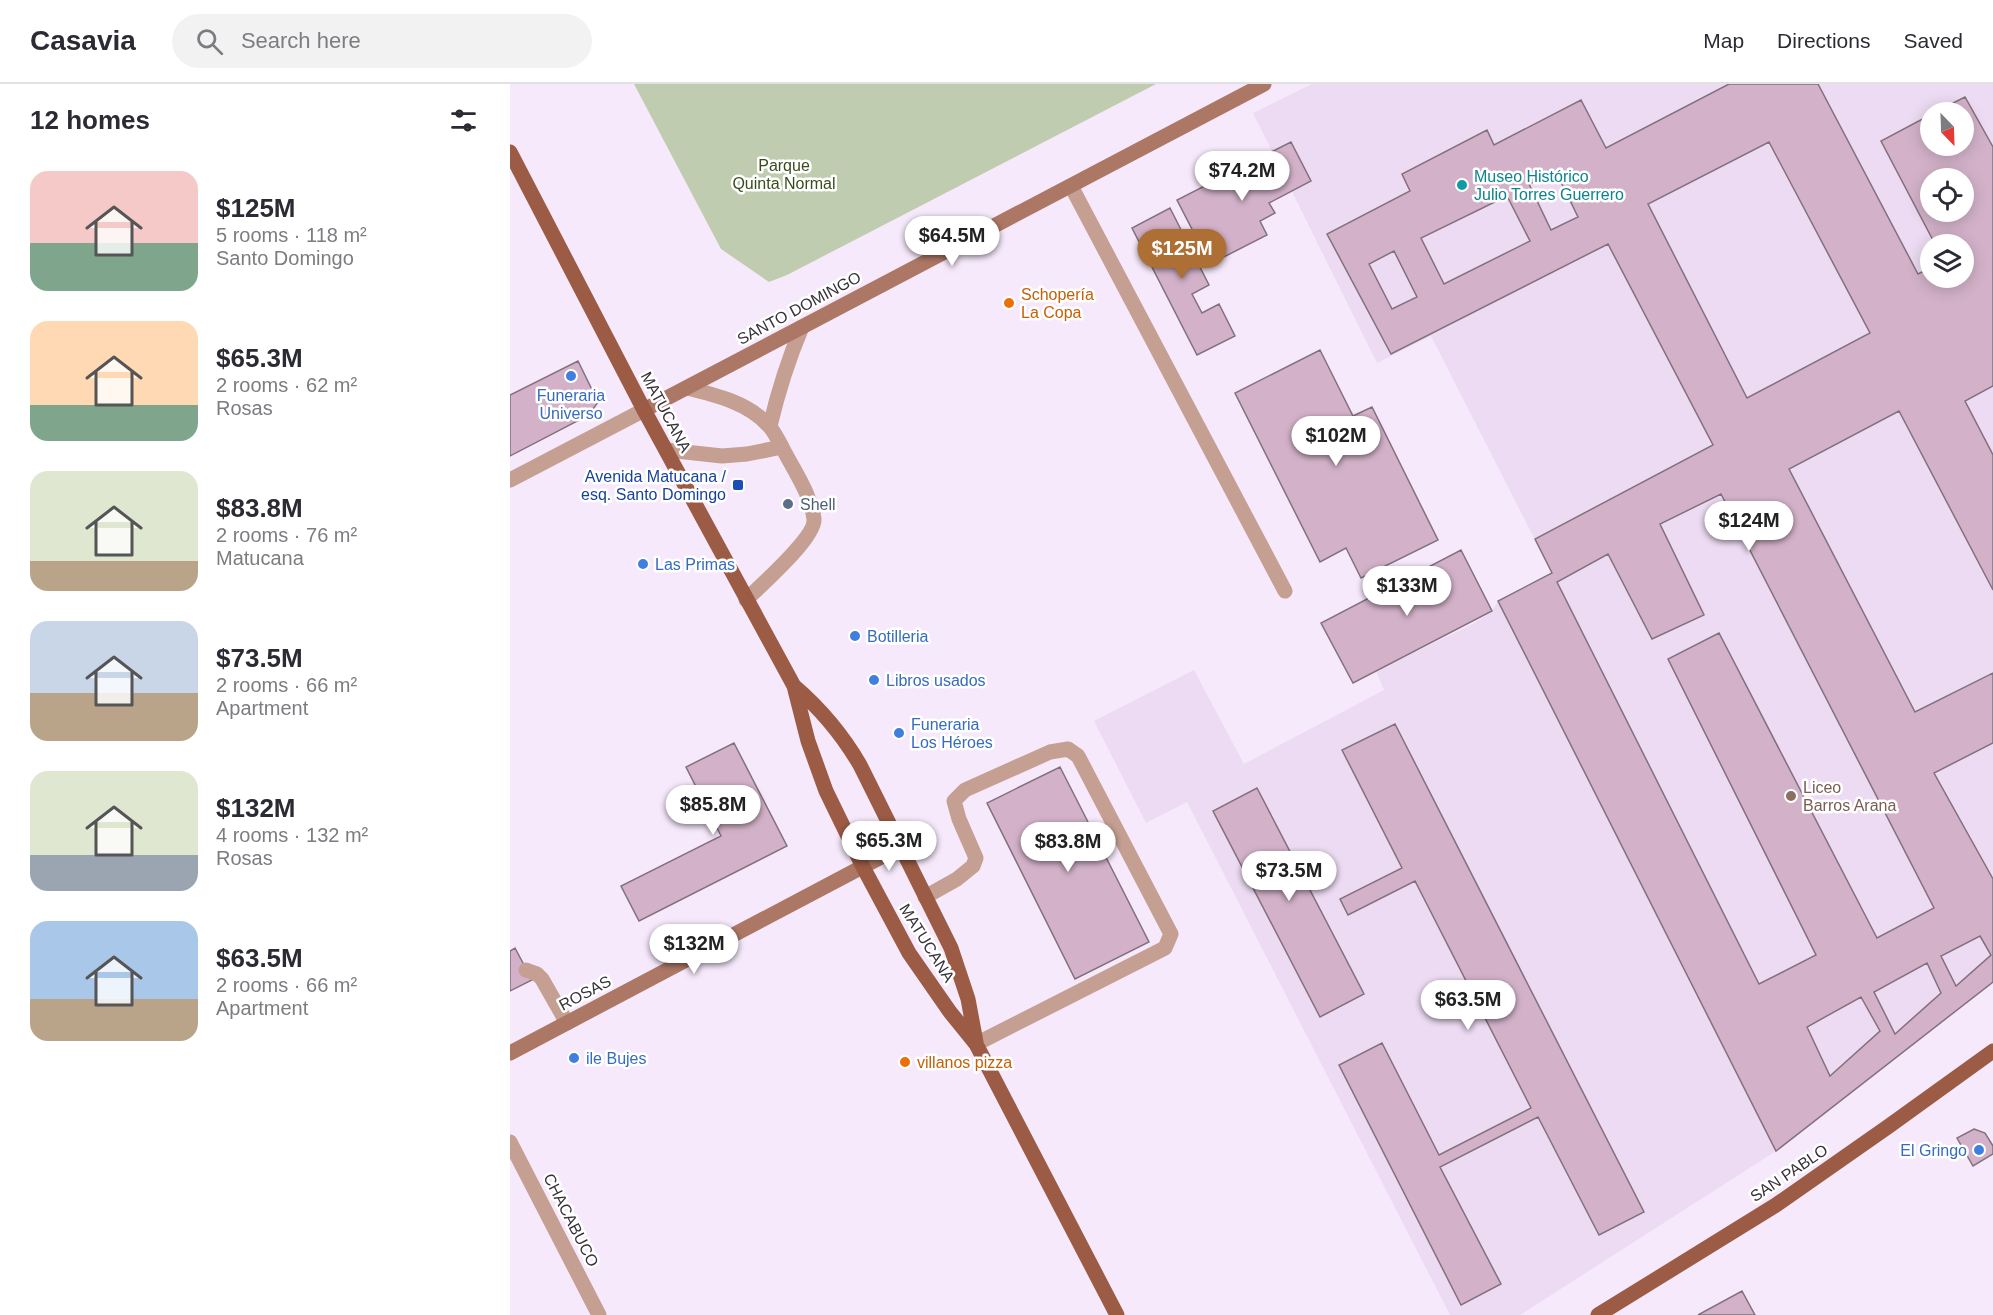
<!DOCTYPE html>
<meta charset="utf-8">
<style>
body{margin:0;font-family:Helvetica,sans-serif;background:#f2f2f3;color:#2b2b33;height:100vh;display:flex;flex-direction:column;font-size:22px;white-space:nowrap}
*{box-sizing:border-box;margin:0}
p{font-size:20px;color:#7c7c81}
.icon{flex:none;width:33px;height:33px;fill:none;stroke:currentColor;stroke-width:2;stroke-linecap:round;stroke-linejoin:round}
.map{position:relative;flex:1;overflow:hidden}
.panel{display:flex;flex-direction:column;background:#fff;width:510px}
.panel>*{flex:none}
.needle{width:39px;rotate:157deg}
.controls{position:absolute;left:1410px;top:18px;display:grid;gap:12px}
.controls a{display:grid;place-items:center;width:54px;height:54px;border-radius:50%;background:#fff;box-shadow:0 3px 15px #0003;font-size:30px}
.price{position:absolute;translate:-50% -51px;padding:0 14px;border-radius:21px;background:#fff;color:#222;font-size:20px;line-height:39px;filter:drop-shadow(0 2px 3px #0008)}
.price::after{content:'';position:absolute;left:50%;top:36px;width:18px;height:14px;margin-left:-9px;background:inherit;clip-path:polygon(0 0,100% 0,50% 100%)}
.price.active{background:#ad6f34;color:#fff}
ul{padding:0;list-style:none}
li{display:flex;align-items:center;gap:18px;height:150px;padding:0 30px}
li span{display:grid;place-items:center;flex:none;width:168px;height:120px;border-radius:18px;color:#555}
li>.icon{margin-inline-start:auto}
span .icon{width:72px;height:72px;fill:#fffc;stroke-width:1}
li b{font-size:26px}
h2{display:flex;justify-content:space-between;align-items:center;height:72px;padding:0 30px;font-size:26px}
header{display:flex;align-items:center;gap:36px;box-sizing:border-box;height:84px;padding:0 30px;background:#fff;border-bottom:2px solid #e1e1e2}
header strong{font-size:28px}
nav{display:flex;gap:33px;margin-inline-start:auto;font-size:21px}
.search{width:420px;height:54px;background:#f2f2f3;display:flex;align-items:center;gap:15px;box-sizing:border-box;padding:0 21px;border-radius:33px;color:#7c7c81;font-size:22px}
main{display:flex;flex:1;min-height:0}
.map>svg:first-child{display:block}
</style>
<header>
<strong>Casavia</strong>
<div class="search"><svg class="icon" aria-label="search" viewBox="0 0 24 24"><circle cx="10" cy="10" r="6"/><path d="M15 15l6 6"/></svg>Search here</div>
<nav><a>Map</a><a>Directions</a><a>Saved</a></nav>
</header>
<main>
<section class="panel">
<h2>12 homes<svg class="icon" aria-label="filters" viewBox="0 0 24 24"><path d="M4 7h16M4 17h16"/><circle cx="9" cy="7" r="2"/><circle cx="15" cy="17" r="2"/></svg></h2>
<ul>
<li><span style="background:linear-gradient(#f6c9c9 60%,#7fa58c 0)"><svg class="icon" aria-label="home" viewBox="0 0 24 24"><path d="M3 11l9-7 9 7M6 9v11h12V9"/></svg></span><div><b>$125M</b><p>5 rooms · 118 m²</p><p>Santo Domingo</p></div></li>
<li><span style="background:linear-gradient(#ffd9b3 70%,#7fa58c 0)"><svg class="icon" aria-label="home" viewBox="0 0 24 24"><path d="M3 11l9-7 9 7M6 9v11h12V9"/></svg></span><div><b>$65.3M</b><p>2 rooms · 62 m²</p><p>Rosas</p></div></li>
<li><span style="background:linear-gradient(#dfe7d0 75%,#b9a48a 0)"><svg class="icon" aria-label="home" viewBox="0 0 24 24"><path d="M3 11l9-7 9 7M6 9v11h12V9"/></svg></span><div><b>$83.8M</b><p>2 rooms · 76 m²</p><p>Matucana</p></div></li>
<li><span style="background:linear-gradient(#c9d6e8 60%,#b9a48a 0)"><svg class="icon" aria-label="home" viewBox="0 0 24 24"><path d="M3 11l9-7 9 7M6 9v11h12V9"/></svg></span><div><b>$73.5M</b><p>2 rooms · 66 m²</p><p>Apartment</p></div></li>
<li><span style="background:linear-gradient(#dfe7d0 70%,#9aa5b1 0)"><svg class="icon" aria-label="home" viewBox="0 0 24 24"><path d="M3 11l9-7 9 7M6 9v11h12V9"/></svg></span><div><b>$132M</b><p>4 rooms · 132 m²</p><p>Rosas</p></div></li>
<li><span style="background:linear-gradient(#a9c7e8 65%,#b9a48a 0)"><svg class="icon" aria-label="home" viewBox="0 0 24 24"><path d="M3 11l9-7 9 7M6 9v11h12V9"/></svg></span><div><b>$63.5M</b><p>2 rooms · 66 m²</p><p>Apartment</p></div></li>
</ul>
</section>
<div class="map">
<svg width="1483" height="1231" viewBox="0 0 1483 1231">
<rect width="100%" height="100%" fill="#f6e9fb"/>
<path fill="#ecdbf2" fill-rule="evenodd" d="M802,0H1483V898L1266,1067L1010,1231H940L677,718L636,739L584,637L684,586L734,680L874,606L866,587L963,540L982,527L988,517L1042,489L921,252L867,279L743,29ZM1420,28H1454V62H1420ZM1420,94H1454V128H1420ZM1420,160H1454V194H1420Z"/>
<path fill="#c0ccb0" d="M124,0H646L277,191L259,198L211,165Z"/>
<path fill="#d3b2c9" stroke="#82717d" stroke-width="1.5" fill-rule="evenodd" d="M1219,0H1308L1408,190L1420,184V194H1454V160H1425L1371,57L1420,31V62H1454V28H1425L1455,13L1483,63V302L1455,317L1483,371V506L1389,327L1279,385L1405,628L1483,589V659L1424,689L1483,795V898L1266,1067L988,517L1042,489L1025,455L1203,361L1098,160L881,270L817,150L900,107L892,90L977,46L984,61L1071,16L1096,64ZM1259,58L1360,249L1237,314L1138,120ZM1046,88L1068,133L1041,146L1019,100ZM1420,94H1454V128H1420ZM997,112L1020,157L934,200L911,154ZM884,167L907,213L882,225L859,180ZM1211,410L1424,824L1367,854L1209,549L1158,575L1306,871L1249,900L1047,498L1098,470L1142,555L1194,531L1150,440ZM1470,852L1481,871L1446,902L1431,872ZM1417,879L1431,909L1385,950L1364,908ZM1351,913L1370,947L1320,992L1297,943Z
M781,58L801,97L759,119L765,129L750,137L757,151L700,180L667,116Z
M660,124L699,201L682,210L692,229L709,220L725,252L687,271L622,144Z
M810,266L843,332L862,323L928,456L851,494L836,464L810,478L725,309Z
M68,277L88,318L79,331L0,372V311Z
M951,466L982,527L843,599L811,539Z
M885,640L1134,1128L1089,1151L1028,1033L930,1083L991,1200L951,1221L829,981L872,959L929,1071L1021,1024L905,797L838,831L830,815L892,784L832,666Z
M224,659L277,762L129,837L111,802L211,752L176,683Z
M550,683L639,858L565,895L477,719Z
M747,704L854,910L810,933L703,727Z
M5,864L22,896L0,907V867Z
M1464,1045L1475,1049L1483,1062V1070L1463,1082L1447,1054Z
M1232,1207L1245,1231H1188Z"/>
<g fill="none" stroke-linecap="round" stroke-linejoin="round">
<path stroke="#c49f92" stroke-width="15" d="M561,102L775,507
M177,304C206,311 239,319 259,342C264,347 268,356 272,363
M260,342C268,308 278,276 292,243
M157,366L212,372L237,370L272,363C283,385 301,410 304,435C306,453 250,502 236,516
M415,813L447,795L463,782L466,774L449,735L444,717L455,706L540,668L558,665L568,672L661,850L655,864L466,960
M16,886L27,890L32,895L57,939"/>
<path stroke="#c49f92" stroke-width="15" d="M0,396L134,326
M0,1058L89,1231"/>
<path stroke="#ad7765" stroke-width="15" d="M134,326L754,0
M0,969L390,763"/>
<path stroke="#9b5b44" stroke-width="15" d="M0,68L134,326L284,602L298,657L316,707L353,783L399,869L440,928L466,960L607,1231
M284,602C312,626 332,650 350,681L441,864L458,915L466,958
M1088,1231L1266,1121L1379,1042L1483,967"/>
</g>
<circle fill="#0f9aa8" stroke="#fff" stroke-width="2" cx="952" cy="101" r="6"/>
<g fill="#e8710a" stroke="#fff" stroke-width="2">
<circle cx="499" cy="219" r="6"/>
<circle cx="395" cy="978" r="6"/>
</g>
<g fill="#3f7fe0" stroke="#fff" stroke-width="2">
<circle cx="61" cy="292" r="6"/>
<circle cx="133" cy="480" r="6"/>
<circle cx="345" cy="552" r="6"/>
<circle cx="364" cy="596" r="6"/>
<circle cx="389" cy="649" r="6"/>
<circle cx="64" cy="974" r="6"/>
<circle cx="1469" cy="1066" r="6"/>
</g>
<rect fill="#1a4fb4" stroke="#fff" stroke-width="2" x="222" y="395" width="12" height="12" rx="3"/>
<circle fill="#5c6f8a" stroke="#fff" stroke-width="2" cx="278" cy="420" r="6"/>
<circle fill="#8d6e63" stroke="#fff" stroke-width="2" cx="1281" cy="712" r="6"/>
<g text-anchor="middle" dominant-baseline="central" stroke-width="5" stroke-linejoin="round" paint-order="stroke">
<g font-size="16" fill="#394c19" stroke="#fff">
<text x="274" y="81">Parque<tspan x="274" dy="18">Quinta Normal</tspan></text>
</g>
<g font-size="16" fill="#0d838f" stroke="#fff" text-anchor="start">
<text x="964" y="92">Museo Histórico<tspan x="964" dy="18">Julio Torres Guerrero</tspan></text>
</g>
<g font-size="16" fill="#c56008" stroke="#fff" text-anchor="start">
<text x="511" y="210">Schopería<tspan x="511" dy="18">La Copa</tspan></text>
<text x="407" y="978">villanos pizza</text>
</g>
<g font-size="16" fill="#373239" stroke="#fff">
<text transform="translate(289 224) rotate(-28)">SANTO DOMINGO</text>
<text transform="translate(156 328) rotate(62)">MATUCANA</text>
<text transform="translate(417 859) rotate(58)">MATUCANA</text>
<text transform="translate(75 909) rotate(-28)">ROSAS</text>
<text transform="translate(1279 1089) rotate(-34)">SAN PABLO</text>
<text transform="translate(61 1136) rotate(63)">CHACABUCO</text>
</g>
<g font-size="16" fill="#366cbe" stroke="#fff" text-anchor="start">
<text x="61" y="311" text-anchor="middle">Funeraria<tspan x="61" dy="18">Universo</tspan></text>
<text x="145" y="480">Las Primas</text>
<text x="357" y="552">Botilleria</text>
<text x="376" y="596">Libros usados</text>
<text x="401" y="640">Funeraria<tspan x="401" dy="18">Los Héroes</tspan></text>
<text x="76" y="974">ile Bujes</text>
<text x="1457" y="1066" text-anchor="end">El Gringo</text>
</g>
<g font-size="16" fill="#164399" stroke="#fff" text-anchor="end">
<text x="216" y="392">Avenida Matucana /<tspan x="216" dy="18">esq. Santo Domingo</tspan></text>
</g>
<g font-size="16" fill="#4e5e75" stroke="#fff" text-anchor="start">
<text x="290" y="420">Shell</text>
</g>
<g font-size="16" fill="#785e54" stroke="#fff" text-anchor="start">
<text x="1293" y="703">Liceo<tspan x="1293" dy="18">Barros Arana</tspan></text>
</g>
</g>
</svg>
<div class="controls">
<a><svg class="needle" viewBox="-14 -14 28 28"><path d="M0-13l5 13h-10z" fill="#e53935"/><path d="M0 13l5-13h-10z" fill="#7c7c81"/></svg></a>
<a><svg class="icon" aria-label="locate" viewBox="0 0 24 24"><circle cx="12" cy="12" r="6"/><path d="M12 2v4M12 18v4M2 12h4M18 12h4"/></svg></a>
<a><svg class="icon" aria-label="layers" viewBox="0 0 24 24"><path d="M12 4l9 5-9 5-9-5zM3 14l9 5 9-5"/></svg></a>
</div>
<b class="price" style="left:732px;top:118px">$74.2M</b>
<b class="price" style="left:442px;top:183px">$64.5M</b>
<b class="price active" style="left:672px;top:196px">$125M</b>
<b class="price" style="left:826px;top:383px">$102M</b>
<b class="price" style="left:1239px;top:468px">$124M</b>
<b class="price" style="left:897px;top:533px">$133M</b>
<b class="price" style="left:203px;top:752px">$85.8M</b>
<b class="price" style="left:379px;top:788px">$65.3M</b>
<b class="price" style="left:558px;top:789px">$83.8M</b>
<b class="price" style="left:779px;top:818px">$73.5M</b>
<b class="price" style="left:184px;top:891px">$132M</b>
<b class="price" style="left:958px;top:947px">$63.5M</b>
</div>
</main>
